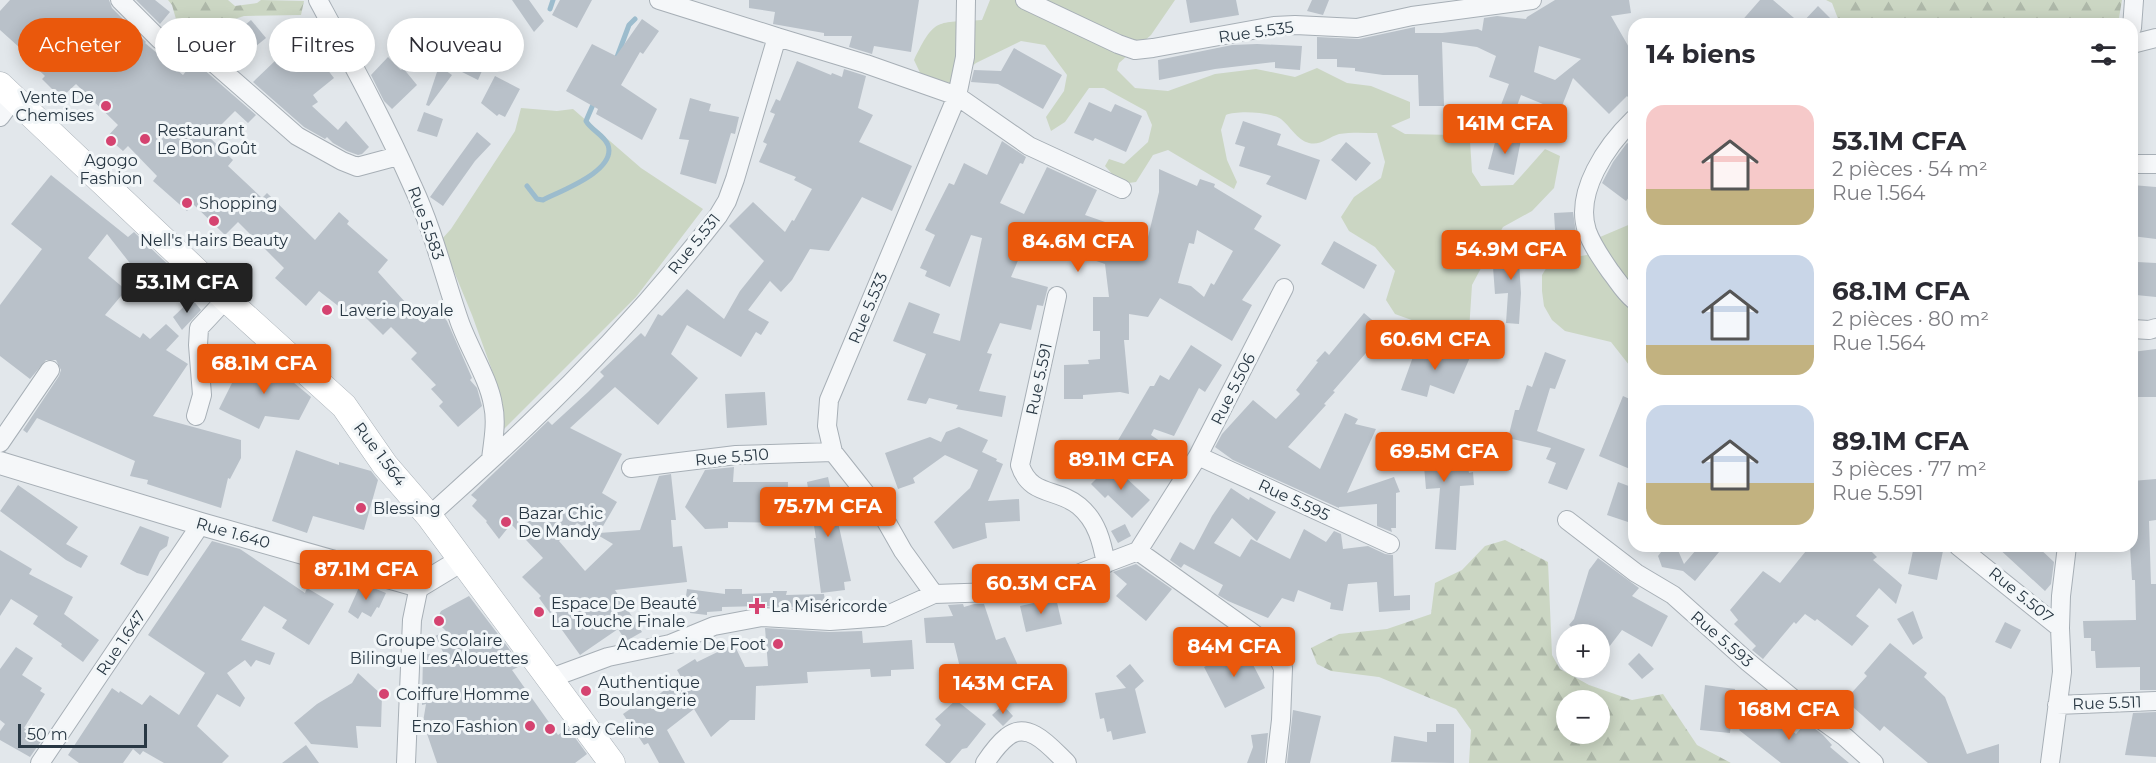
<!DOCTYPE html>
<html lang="fr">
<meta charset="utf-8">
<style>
body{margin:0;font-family:Montserrat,sans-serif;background:#f2f2f3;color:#2b2b33;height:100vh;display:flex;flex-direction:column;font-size:22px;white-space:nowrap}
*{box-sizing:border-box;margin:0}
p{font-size:20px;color:#7c7c81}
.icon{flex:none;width:33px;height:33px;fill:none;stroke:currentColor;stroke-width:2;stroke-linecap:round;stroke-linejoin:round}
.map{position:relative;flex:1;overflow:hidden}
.panel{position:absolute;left:1628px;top:18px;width:510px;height:534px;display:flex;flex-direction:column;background:#fff;border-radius:18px;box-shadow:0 3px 15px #0003}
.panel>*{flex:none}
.hud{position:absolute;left:18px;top:18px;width:570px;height:54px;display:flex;gap:12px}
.buttons{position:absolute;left:1556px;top:624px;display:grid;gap:12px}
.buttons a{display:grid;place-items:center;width:54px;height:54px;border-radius:50%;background:#fff;box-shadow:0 3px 15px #0003;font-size:30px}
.scale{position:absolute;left:18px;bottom:15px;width:129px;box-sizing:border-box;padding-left:6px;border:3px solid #293844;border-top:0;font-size:16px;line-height:21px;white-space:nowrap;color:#293844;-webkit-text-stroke:4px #f2f6f8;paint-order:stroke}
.price{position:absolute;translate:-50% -51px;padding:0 14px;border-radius:6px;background:#ea580c;color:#fff;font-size:20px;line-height:39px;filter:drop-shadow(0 2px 3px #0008)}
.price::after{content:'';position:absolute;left:50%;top:36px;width:18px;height:14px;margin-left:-9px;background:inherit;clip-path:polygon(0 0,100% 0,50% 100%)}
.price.current{background:#222;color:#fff}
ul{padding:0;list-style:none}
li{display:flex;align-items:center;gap:18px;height:150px;padding:0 18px}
li span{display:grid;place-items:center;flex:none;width:168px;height:120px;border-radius:18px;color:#555}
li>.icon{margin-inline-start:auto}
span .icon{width:72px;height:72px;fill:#fffc;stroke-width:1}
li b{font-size:26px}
h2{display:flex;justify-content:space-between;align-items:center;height:72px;padding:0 18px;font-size:26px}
.tag{padding:0 21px;border-radius:27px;background:#fff;box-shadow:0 3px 15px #0003;font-size:21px;line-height:54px}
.tag.current{background:#ea580c;color:#fff}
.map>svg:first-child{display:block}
</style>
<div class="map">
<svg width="2156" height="763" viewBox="0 0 2156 763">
<defs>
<pattern id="forest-firs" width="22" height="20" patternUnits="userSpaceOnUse" patternTransform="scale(1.5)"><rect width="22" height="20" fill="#cbd6c3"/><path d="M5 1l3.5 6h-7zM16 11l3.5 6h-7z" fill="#aeb8a9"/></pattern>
</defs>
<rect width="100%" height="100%" fill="#e2e7eb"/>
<path fill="#cbd6c3" d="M990,0H1175L1151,35L1119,63L1117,70L1135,88L1168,91L1215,74L1256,69L1295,77L1317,68L1347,83L1371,86L1410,102V118L1391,126L1405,134L1455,135L1470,141L1472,172L1481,186L1513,185L1545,149L1560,156L1554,188L1532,211L1503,227L1472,285L1469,331L1453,335L1395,314L1386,300L1395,271L1375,247L1349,231L1341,217L1354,197L1381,178L1385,162L1377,133C1365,133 1351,132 1339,134C1329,137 1320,146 1309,143C1297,140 1290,126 1281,119C1271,112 1237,110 1226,115L1221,130L1227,160L1237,182L1234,189L1168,150L1153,155L1136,182L1121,184L1105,166L1109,159L1124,164L1148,142L1152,125L1146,111L1104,88H1089L1065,122L1051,131L1046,117L1064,91L1067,75L1045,45L1021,41L976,63L952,83L924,81L914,60C935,17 936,23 982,20Z
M521,108L557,111L573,109L641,168L703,209L636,297L502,431L493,373L472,315L441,240L451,229L515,131Z
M1633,223V370L1611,342L1565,331L1552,320L1544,306L1542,291V275L1550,262L1597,253L1600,237Z"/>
<path fill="url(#forest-firs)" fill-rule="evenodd" d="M168,0H228L235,6L257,3L261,0L304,1L301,15L244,16L235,19L217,46L200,48L183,44L172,5Z
M1826,0H2122L2118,24H1840L1832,3Z
M1505,540L1548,562L1552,655L1560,669L1589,685L1632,700L1663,694L1697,745L1731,763H1469L1471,730L1456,709L1379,677L1331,671L1317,664L1311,648L1339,634L1387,629L1431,614L1435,583L1462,570L1485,546ZM1599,700V734H1566V700Z"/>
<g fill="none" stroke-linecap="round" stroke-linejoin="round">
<path stroke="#9cbccd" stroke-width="5" d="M550,9L553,0
M617,57L629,25L635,19
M527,186L537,199L543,200C560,191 617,171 608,145C604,135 591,130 586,121L595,100"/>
</g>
<path fill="#b9c1c9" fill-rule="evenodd" d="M10,0H109L112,8L146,42L145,43L183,75L192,64L202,68L256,115L248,123L235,111L209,137L233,160L228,166L262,198L267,193L315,240L339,212L349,221L347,224L388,260L378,272L424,323L438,311L447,321L472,378L470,380L477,388L482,406L458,427L439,406L443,402L431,389L436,385L411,359L417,353L391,327L383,335L352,304L346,312L319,291L306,306L275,278L284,268L238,222L225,235L193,204L187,211L153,181L157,176L128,146L123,151L107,137L118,125L76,84L61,98L42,79L45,76L27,59L29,56L0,30V11Z
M136,0H155L170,12L160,24Z
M512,0H529L544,21L534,32Z
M560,0H592L577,28L552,15Z
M749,0H919L911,52L874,46L872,54L849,47L852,36H824V33L773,24L775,12L749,8Z
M1186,0H1236L1239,15L1190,23Z
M1312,0H1329L1323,15L1307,11Z
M1555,0H1629L1631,13L1611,16L1634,56V104L1627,96L1609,114L1573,78L1560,111L1521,95L1511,122L1496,118L1509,84L1489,77L1496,56L1477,47L1442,42L1444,106H1419L1418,75H1383L1355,71V68L1337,67V59H1317V37L1359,39L1415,27V33H1442L1478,29L1482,31L1484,18L1497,16L1526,19L1527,17ZM1539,46L1581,59L1555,80L1534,72Z
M1760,0H1773L1801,24H1739Z
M1818,6L1836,24H1801Z
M642,19L659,31L643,54L640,52L621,85L657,109L642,140L596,114L598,109L566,91L592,44L616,56Z
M251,20L266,38L244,56L229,38Z
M301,36L334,78L313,95L318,102L312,106L338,130L346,121L369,147L362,154L358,155L347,151L333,143L327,137L325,139L304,127L253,82Z
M1257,44L1302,46L1300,70L1275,68V62L1215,69L1159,80L1158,60L1232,45Z
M1014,48L1062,75L1043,109L998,84L971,82L974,70L1001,71Z
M468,54L485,64L478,80L458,70Z
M388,57L401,70L403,68L417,85L392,109L384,101L371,75Z
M797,61L831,75L832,73L842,77L844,69L866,76L858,108L873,115L859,142L912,166L892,211L862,197L829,251L810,249L792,280L781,292L770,281L748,310L769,322L761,335L756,332L741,357L687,325L671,354L698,378L658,425L615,387L570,428L622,454L602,493L617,502L599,533L640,530L659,476L671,474L676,520H671L673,547L682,546L687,582L615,590L642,632L626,641L618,629L580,655L539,598L541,596L522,577L543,558L511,524L499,539L486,522L487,521L472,506L477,500L471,495L548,421L552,425L588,392L604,376L600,372L641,333L645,337L658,314L662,316L687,289L724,319L740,291L764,261L729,226L753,202L785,232L792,220L794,221L812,189L794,180L796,177L759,162L767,144L763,142L775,114L770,112L776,99L780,101ZM577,523L613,544L585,571L559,541Z
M439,66L452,75L429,106L426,105Z
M495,76L520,89L505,117L499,114L497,116L481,103Z
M690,98L711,104L709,111L739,117L735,134L731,133L716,184L680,174L689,140L679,139Z
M1089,102L1111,112L1115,104L1142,116L1126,152L1095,138L1093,141L1074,133Z
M424,112L443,119L437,137L417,131Z
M1243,121L1281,134L1277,145L1320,160L1306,200L1266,184L1271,176L1239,166L1245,147L1235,144Z
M477,132L491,144L475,161L443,206L430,197Z
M1497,135L1521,140L1514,175L1488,169Z
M1002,141L1026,157L1023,164L1020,163L1000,203L1024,214L1047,167L1097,190L1085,215L1148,237L1159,192V169L1197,186L1200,179L1215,184L1214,187L1262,216L1254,229L1281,245L1242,300L1252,305L1232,341L1160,298L1148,317L1129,314V340H1124L1129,394L1120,392L1083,395V399H1064V365L1089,364L1088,360L1100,359V331H1093V297H1109L1105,264L1061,249L1059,255L1025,244L1011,277L1048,287L1043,306L1037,305L1031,330L1000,323L987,353L992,354L979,391L1006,396L1002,417L956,409L958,405L929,398L926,404L907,400L926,354L893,341L909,302L940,314L933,333L960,341L982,238L971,235L950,287L925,276L927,271L920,268L935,235L925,230L949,183L954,185L964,163L987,175ZM1197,230L1233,251L1214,285L1211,283L1204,297L1191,286L1178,283L1189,243L1194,244Z
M1346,142L1371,163L1356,181L1331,160Z
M1627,143L1634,147V191L1626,201L1602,183L1613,162Z
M51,175L128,237L134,232L182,278L172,291L162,279L151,290L107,234L88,258L126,290L105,315L140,338L143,333L150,339L166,324L179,336L166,350L188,364L153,416L241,440V458L230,479L228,478L221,508L147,484L148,480L130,476L135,461L37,418L27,433L23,430L59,376L61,370L56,360H46L30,379L0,356V305L42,249L11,224Z
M2132,185L2156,187V239L2132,236Z
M1573,212L1576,233L1581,245L1556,246L1554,213Z
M1334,241L1377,265L1364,289L1321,264Z
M1511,241H1525V262H1519L1521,293L1519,324L1506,323L1508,293L1495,294L1493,267L1509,266Z
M2137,262L2156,263V297L2136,295Z
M192,299L201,310L182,330L173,317Z
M1364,313L1385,331L1333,391L1335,392L1324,404L1326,405L1288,447L1320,469L1345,413L1358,419L1355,424L1376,429L1347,493L1394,477L1400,492L1396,493V528H1391L1392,532L1377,526V504L1339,507V508L1233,460L1215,447L1222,434L1253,400L1276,419L1300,394L1296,390L1318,362L1316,361L1325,351L1329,355Z
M1418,343L1438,359L1443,345L1471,355L1454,394L1430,385L1427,397L1401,390Z
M1191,345L1222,365L1205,392L1199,388L1174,436L1154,429L1151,435L1179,454L1171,468L1152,458L1150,461L1117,442L1150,386H1154L1160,375L1169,380Z
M2156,349V397H2132V352Z
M1545,352L1566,360L1555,389L1550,388L1537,431L1585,449L1567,490L1548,483L1556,463L1546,459L1551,448L1508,438L1515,410H1519L1527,385L1532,387Z
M258,353L311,397L299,420L265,416L259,429L219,409L236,375L239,377Z
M765,392L767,425L727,428L725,394Z
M1623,396L1634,401V455L1630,469L1599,456Z
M959,427L988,440L982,452L997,459L996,461L1003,464L988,501L1019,499L1020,521L985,523L987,538L953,549L934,522L970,488L978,470L945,455L913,478L915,483L898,489L885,453L930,437L941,442L946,432Z
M1423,436L1425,446L1463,440L1469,473L1473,472L1474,485L1460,486L1456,550L1435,549L1440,488L1426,489L1423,455L1407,458L1404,440Z
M296,450L339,465V462L371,471L378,480L364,530L313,516L307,533L272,521Z
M1111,464L1150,500L1132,518L1108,495L1105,498L1091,484Z
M734,467L733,482H788L787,523L728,522V528L705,529L685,507L705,470Z
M828,477L851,581L844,582L845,590L821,593L814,538H816L807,482Z
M2156,479V520L2149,521L2151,584H2156V690H2140V667L2096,668L2095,651H2091V638H2084L2083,621L2136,620L2135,580H2132L2130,546L2132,536L2136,535L2134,517L2132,512V481Z
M1618,482L1634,488V508L1628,522L1607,515Z
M18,485L78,527L66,544L88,556L81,568L66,560L0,511Z
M1231,488L1249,500L1250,497L1276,512L1257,541L1232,518L1214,543L1240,557L1251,539L1290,559L1304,529L1326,542L1334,531L1341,534L1343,549L1368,546L1385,554L1393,555L1394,596L1410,595V610L1379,612L1377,582L1348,584L1343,611L1330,609L1331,603L1298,590L1294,602L1282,598L1268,618L1228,601L1218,595L1223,585L1184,564L1181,568L1170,560L1180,542L1194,550L1212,516Z
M1125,524L1131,536L1118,543L1111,531Z
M140,526L169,537L167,546L160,551L148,576L137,573L120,564Z
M212,541L240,549L305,593L307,588L334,604L309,645L282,628L287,620L264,606L241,640L275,653L270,665L256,660L251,667L245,660L227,673L245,698L240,707L217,694L197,726L229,756L222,763H164L143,751L140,755L133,749L123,763H79L68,755L112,688L119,693L120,691L142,705L150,695L179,715L205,673L148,635Z
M1810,546H1866L1877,557L1873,560L1902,585L1896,604L1879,588L1856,616L1869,626L1852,646L1817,619L1815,621L1805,614L1796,624L1794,622L1763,659L1752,650L1756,646L1734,624L1738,620L1730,610L1763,571L1780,583Z
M1914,546H1944L1937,580L1908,574Z
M1996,546H2037L2054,562L2051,584L2045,591Z
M1665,547L1677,548L1684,564L1696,550L1719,552L1695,581L1683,571L1662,567L1658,556Z
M0,550L32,569L29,574L73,597L64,614L99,640L83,662L61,646L62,644L33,624L38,616L11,599L0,616Z
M1598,558L1639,588L1632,596L1668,616L1652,647L1622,630L1599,660V634H1580L1569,625L1574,619L1589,570Z
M1136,564L1172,589L1146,621L1116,596L1127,584L1113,572Z
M361,583L386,593L379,608L377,607L371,617L362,612L358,619L348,612Z
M687,589L725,594V589H742V594L773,593V591H787L786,595L824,594L826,609L762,606L722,607V611L707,612V615L690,613L691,604L685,603Z
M469,596L513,654L520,666L512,670L558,735L568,728L587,754L575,763H437L423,722L426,704L422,705L423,654H444L435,636L446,631L437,622L438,617L441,611Z
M1056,598L1062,624L1026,632L1020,606Z
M963,604L964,607L974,604H984L996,640L1005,637L1020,670L1028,666V687L1018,690L1001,704L974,674L962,676L954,643H926L924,618L953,616L948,605Z
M1913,611L1923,638L1913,645L1897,619Z
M2005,622L2021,630L2011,649L1995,642Z
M765,628L829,632L862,631L863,643L912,640L914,669L891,670V676L871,677L870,669L807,672L808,683L756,686L755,720H730L711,737L694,709L667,730L685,763H659L648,743L644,745L623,714L649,696L652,700L681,677L677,670L695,659L697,662L734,644L745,667L768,666Z
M1890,643L1927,673L1924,677L1945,697L1967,754L1999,744V763H1928L1884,726L1880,731L1845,700L1867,676L1864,673Z
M16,647L33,658L22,675L42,688L40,691L45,694L24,728L42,740L30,757L0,740V731L5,724L0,720V669Z
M1244,647L1265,688L1225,708L1204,667Z
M1639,653L1654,669L1642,679L1628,664Z
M1130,664L1144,681L1135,689L1146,733L1113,740L1111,731L1107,732L1104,718L1100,719L1095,693L1126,688L1116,676Z
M358,673L382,695L381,727L356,726L358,748L311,744L294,723L317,704L352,683Z
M1705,685L1735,689L1730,733L1700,730Z
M956,700L986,724L967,748L962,749L950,763H946L925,745L941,725L935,719Z
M1003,705L1013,716L1003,726L992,715Z
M1760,705L1796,734L1806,722L1823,735L1832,745L1830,747L1849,763H1781L1739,730Z
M1293,710L1321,716L1310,763H1287Z
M2156,712V757L2125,755L2133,713Z
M1436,724H1454V763L1391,762L1394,736L1427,742V732H1436Z
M1268,733L1265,763H1247L1253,747L1251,735Z
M306,745L319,763H282Z"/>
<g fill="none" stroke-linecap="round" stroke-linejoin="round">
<g stroke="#a7afb6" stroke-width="20">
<path id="minor" d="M120,0L160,40L208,58L297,136L342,161L357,167L398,156
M318,0C351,61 385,123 413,187C433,230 444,276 459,320C468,347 489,379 493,405C497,422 493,442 491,459
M659,0L777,37
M1025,0L1118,44L1135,50L1153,48L1274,26L1295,25L1357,28L1412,16L1532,0
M2132,28L2134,0
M2132,44L2156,38
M0,117L14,98
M1634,119C1607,145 1574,192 1587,231C1592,245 1601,258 1610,271C1618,281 1624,292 1634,300
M2132,164H2156
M1057,296L1020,465C1030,497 1058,488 1079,506C1097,521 1102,542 1106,564
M2132,329L2149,330L2156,328
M196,416L202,395L198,345L199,328L226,299
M0,443L50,370
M1198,456L1390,544
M631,468L736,455L833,452
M429,516C463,485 497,455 530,423C597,359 661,289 718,216L727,201L735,179L777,37L866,64L957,96L1029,146L1122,189
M1567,520L1636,573L1673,595L1748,662L1802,706L1845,737L1874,763
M1958,546L2060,628L2062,672L2050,763
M1138,551L1268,644L1277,656L1283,668L1281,720L1276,763
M934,594L903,551L882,514L833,452L827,426L829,400L957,96L965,57L966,0
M2060,628L2061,596L2067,546
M551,678L608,657L670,644L714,626L762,617L830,621L883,617L934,594L1024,591L1059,581L1138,551L1198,456L1284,288
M2057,705L2156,701
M40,763L201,524
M406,763L412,620L419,586
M985,763C991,754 998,744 1007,737C1029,719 1052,749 1067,763"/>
</g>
<g stroke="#a7afb6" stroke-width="24">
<path id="tertiary" d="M0,463L201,524L419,586L462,560"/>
</g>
<g stroke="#a7afb6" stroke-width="27">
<path id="secondary" d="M0,85L226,299L344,406L385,465L429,516L612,763"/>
</g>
<use href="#minor" stroke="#f5f7f9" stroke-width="18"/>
<use href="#tertiary" stroke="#f5f7f9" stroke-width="22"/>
<use href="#secondary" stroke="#fff" stroke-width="26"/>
</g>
<g fill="#d54370" stroke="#f2f6f8" stroke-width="2">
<circle cx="106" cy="106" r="6"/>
<circle cx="145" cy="139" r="6"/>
<circle cx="111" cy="141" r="6"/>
<circle cx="187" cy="203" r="6"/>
<circle cx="214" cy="221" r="6"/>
<circle cx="327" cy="310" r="6"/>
<circle cx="361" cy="508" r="6"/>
<circle cx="506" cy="522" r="6"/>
<path d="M754 597h6v6h6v6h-6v6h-6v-6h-6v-6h6z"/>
<circle cx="539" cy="612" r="6"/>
<circle cx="439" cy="621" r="6"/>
<circle cx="778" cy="644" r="6"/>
<circle cx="586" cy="691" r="6"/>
<circle cx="384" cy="694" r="6"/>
<circle cx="530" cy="726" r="6"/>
<circle cx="550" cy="729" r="6"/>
</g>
<g text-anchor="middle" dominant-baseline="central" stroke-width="6" stroke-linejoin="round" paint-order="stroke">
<g font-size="16" fill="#293844" stroke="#f2f6f8">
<text transform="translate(1256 32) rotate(-8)">Rue 5.535</text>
<text transform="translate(426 223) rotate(70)">Rue 5.583</text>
<text transform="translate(694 244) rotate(-51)">Rue 5.531</text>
<text transform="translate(868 308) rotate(-67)">Rue 5.533</text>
<text transform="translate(1039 379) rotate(-78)">Rue 5.591</text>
<text transform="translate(1233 389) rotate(-63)">Rue 5.506</text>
<text transform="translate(380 454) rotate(53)">Rue 1.564</text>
<text transform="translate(732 457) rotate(-5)">Rue 5.510</text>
<text transform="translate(1294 500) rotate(25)">Rue 5.595</text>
<text transform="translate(233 533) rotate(16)">Rue 1.640</text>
<text transform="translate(2021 595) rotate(39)">Rue 5.507</text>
<text transform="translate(1722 639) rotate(41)">Rue 5.593</text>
<text transform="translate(121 643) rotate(-56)">Rue 1.647</text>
<text transform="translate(2107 703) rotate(-2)">Rue 5.511</text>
</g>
<g font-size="16" fill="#293844" stroke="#f2f6f8" text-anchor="start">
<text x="94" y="97" text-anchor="end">Vente De<tspan x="94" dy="18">Chemises</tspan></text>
<text x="157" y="130">Restaurant<tspan x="157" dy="18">Le Bon Goût</tspan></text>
<text x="111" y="160" text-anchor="middle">Agogo<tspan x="111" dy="18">Fashion</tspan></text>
<text x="199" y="203">Shopping</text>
<text x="214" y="240" text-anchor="middle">Nell's Hairs Beauty</text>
<text x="339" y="310">Laverie Royale</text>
<text x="373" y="508">Blessing</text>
<text x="518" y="513">Bazar Chic<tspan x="518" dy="18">De Mandy</tspan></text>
<text x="551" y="603">Espace De Beauté<tspan x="551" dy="18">La Touche Finale</tspan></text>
<text x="771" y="606">La Miséricorde</text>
<text x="439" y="640" text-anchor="middle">Groupe Scolaire<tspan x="439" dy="18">Bilingue Les Alouettes</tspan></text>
<text x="766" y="644" text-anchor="end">Academie De Foot</text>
<text x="598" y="682">Authentique<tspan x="598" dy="18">Boulangerie</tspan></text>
<text x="396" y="694">Coiffure Homme</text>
<text x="518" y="726" text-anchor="end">Enzo Fashion</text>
<text x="562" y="729">Lady Celine</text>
</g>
</g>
</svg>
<div class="buttons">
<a>+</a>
<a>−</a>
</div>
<div class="scale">50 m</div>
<b class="price" style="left:1505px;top:155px">141M CFA</b>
<b class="price" style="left:1078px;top:273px">84.6M CFA</b>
<b class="price" style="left:1511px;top:281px">54.9M CFA</b>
<b class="price current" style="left:187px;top:314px">53.1M CFA</b>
<b class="price" style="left:1435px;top:371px">60.6M CFA</b>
<b class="price" style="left:264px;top:395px">68.1M CFA</b>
<b class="price" style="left:1444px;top:483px">69.5M CFA</b>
<b class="price" style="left:1121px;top:491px">89.1M CFA</b>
<b class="price" style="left:828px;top:538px">75.7M CFA</b>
<b class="price" style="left:366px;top:601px">87.1M CFA</b>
<b class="price" style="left:1041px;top:615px">60.3M CFA</b>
<b class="price" style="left:1234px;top:678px">84M CFA</b>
<b class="price" style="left:1003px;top:715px">143M CFA</b>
<b class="price" style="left:1789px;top:741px">168M CFA</b>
<div class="hud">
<a class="tag current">Acheter</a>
<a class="tag">Louer</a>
<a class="tag">Filtres</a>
<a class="tag">Nouveau</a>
</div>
<section class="panel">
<h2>14 biens<svg class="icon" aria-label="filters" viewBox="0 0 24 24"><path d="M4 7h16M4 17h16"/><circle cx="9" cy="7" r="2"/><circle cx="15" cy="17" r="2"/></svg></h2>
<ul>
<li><span style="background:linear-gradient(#f6c9c9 70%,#c2b280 0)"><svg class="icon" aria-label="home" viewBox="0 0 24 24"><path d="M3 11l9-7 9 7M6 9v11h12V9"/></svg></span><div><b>53.1M CFA</b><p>2 pièces · 54 m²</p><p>Rue 1.564</p></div></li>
<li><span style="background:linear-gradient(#c9d6e8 75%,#c2b280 0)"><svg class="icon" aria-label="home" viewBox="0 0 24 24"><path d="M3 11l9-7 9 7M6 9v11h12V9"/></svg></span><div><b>68.1M CFA</b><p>2 pièces · 80 m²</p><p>Rue 1.564</p></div></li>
<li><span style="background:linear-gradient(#c9d6e8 65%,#c2b280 0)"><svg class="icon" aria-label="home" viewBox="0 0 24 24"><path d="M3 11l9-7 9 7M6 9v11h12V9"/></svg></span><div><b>89.1M CFA</b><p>3 pièces · 77 m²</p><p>Rue 5.591</p></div></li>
</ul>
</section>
</div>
